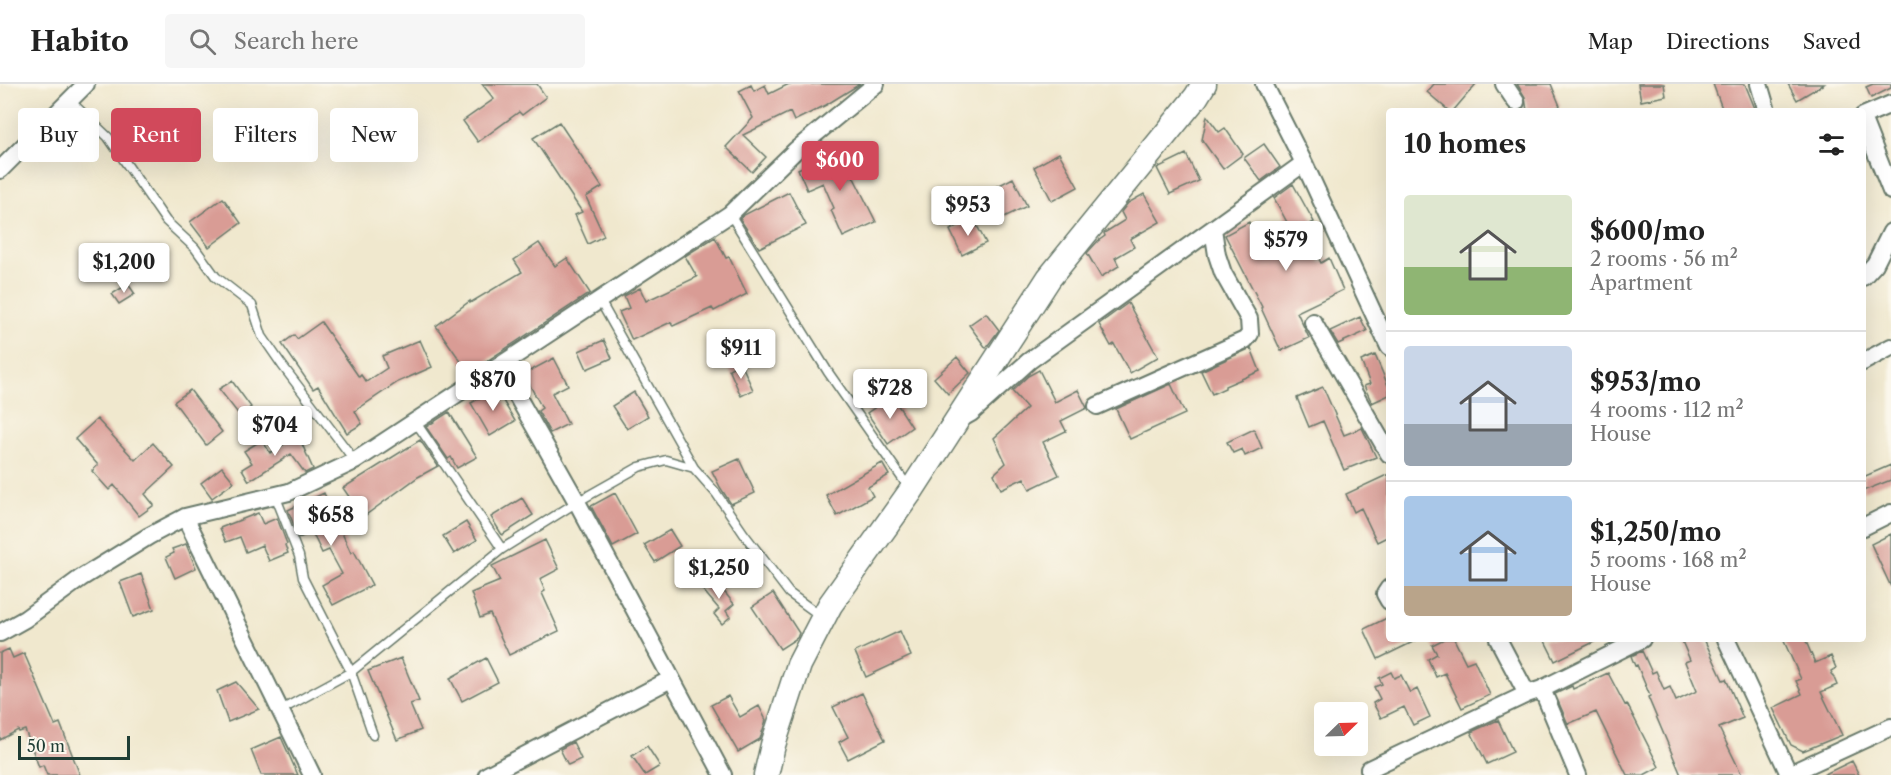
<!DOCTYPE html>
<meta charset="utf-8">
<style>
body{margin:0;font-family:"Libre Caslon Text",serif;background:#f6f6f6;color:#222;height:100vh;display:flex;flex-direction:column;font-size:22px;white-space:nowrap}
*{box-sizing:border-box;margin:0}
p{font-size:20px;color:#767676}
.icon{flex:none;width:33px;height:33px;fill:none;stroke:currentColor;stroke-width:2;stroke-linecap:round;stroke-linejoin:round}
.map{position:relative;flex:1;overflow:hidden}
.details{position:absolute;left:1386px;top:24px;width:480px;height:534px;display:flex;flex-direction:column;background:#fff;border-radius:6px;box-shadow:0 6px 24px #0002}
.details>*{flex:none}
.top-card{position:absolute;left:18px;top:24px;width:570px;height:54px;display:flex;gap:12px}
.needle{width:39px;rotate:67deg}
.fabs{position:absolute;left:1314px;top:618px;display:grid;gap:12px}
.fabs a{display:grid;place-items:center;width:54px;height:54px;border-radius:6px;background:#fff;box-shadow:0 6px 24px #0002;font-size:30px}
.scale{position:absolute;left:18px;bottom:15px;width:112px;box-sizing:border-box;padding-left:6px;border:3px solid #1f3d34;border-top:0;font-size:16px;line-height:21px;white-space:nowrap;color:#1f3d34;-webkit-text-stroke:4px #fbf7ec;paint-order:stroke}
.price{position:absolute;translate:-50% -51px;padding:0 14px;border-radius:6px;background:#fff;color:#222;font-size:20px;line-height:39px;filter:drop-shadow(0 2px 3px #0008)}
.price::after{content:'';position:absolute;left:50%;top:36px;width:18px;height:14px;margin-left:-9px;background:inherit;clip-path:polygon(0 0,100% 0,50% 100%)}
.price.selected{background:#d1495b;color:#fff}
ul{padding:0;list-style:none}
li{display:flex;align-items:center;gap:18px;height:150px;padding:0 18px}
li+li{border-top:2px solid #e0e0e0}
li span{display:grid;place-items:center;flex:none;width:168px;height:120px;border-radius:6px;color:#555}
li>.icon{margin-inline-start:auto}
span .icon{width:72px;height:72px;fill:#fffc;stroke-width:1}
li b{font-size:26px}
h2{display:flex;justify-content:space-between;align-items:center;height:72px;padding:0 18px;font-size:26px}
.pill{padding:0 21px;border-radius:6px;background:#fff;box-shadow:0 6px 24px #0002;font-size:21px;line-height:54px}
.pill.selected{background:#d1495b;color:#fff}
header{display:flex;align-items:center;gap:36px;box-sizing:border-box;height:84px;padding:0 30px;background:#fff;border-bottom:2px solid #e0e0e0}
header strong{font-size:28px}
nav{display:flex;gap:33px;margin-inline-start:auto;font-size:21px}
.search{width:420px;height:54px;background:#f6f6f6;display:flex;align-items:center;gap:15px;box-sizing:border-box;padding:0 21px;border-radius:6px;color:#767676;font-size:22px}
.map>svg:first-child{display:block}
</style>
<header>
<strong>Habito</strong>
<div class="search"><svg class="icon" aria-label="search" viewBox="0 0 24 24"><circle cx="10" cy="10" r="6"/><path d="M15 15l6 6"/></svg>Search here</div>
<nav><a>Map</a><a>Directions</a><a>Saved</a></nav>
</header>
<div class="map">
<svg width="1891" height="691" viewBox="0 0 1891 691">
<rect width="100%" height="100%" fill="#fbf7ec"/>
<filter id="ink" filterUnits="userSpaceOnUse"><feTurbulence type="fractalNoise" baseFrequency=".0167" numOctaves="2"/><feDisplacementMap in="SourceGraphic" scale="12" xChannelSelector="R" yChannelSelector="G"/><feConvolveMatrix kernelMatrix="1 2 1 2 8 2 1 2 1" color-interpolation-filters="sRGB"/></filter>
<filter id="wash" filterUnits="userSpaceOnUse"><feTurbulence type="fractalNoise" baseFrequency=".008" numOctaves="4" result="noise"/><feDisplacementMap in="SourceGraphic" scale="24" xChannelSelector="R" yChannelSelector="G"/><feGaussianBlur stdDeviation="1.35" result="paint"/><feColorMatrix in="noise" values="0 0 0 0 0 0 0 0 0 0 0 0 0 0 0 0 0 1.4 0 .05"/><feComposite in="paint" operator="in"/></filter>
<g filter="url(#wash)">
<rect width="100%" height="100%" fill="#f0e8ce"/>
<g id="blocks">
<path fill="#d99c95" d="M482,0H537L546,13L522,31L519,28L478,58L463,37L494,15Z
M789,0H860L826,21L794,37L790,28L743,51L766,73L752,88L726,63L753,34L739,7L751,1L754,7L765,1L769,10Z
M1434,0H1476L1453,27H1449L1427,8Z
M1517,0H1551L1560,22L1549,27H1527L1525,13Z
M1638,0H1664L1666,12L1641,17Z
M1713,0H1745L1756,27H1723Z
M1788,0H1824L1797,16Z
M1873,0H1891V4L1871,14L1866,3Z
M1207,32L1219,48L1225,44L1243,70L1223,85L1202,56Z
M559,38L602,103L586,113L604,152L588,160L575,131L582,128L533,54Z
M1264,60L1280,83L1261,97L1244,74Z
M840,66L876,138L843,153L831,126L834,124L823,99L807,106L798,85Z
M1059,69L1078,103L1052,117L1034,83Z
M1186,70L1199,97L1170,110L1157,84Z
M1013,94L1027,122L1000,135L986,108Z
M1293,100L1314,138L1303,144L1321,179L1329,174L1343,206L1297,228L1309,254L1281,267L1261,224L1262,223L1225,151L1249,138L1267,173L1297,157L1274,114Z
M789,108L806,141L759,164L740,135L744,131Z
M1144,110L1160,138L1130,155L1134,163L1115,174L1119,182L1101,193L1087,169L1098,157L1105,152L1104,149L1125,136L1121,128L1128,119Z
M223,114L241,139L209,163L190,138Z
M973,134L986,159L962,171L950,146Z
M715,153L726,174L729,173L747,210L714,227L712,224L673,242L671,238L632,256L619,228L629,224L624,212L640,204L646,217L697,193L685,172Z
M539,159L555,182L567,174L590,209L469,289L436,242L470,217V219L522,188L514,176Z
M128,200L135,210L119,220L112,210Z
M1128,219L1158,273L1130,289L1114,260L1111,262L1099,240Z
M986,229L999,246L986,264L969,241Z
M1360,233L1367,247L1338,260L1330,247Z
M321,238L359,293L361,291L366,298L387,284L382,272L420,256L432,283L398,298L355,327L362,340L347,349L318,302L313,305L282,260L294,251L297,255Z
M604,256L612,274L587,285L579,267Z
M1251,264L1260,287L1225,302V304L1212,310L1201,287Z
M1375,271L1389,304V311L1372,319L1364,302L1370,300L1361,277Z
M957,273L970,289L948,310L934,294Z
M554,274L568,301L552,309L568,340L550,349L538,327L542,324L524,290Z
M741,279L753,306L741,312L729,285Z
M1039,286L1055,318L1078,306L1087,324L1061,337L1066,347L1043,358L1059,391L1030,405L1024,394L1001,405L994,390L1006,379L994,354L1027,324L1012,307L1028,292Z
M232,297L251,323L240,332L219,305Z
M1171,300L1185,330L1130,355L1116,325Z
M1323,303L1344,351L1362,344L1376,373L1344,386L1323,337L1309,343L1297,314Z
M496,305L515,337L490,352L471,319Z
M190,306L222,348L206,361L174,318Z
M634,308L648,332L627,345L612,322Z
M892,312L912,343L888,360L867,329Z
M449,328L477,373L457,384L451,373L448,375L426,343Z
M97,335L135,376L153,359L174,383L145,410L154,421L139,432L114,401L109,406L92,387L98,381L75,355Z
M1254,345L1262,364L1245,372L1242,365L1233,369L1227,358Z
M298,351L313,385L305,389L291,370L249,397L242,385L252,379L244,367L262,356L270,369Z
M420,356L438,382L418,393L363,433L343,404Z
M739,375L755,409L731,420L720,403L712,387Z
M882,379L889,391L868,403L873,412L837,432L826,411Z
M1891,381V396L1863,407V393Z
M222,383L234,398L212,414L201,399Z
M1389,390V452L1377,458L1361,424L1354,428L1346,410Z
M324,409L351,469L354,467L372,501L333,521L322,501L342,490L329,466L322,469L312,448L299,454L288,426Z
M615,409L637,450L613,463L591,422Z
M522,414L533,431L502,451L491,433Z
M258,429L263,440L277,434L287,460L285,461L288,469L269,477L262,461L246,468L240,453L226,458L220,444Z
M466,438L477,456L454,470L443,452Z
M670,446L680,462L655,478L644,461Z
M1891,450V503L1871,460Z
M545,456L559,485L540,495L545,507L542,509L559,547L509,571L490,530L480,534L471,509L500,497L492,482Z
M186,460L196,484L175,494L166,473L174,469L172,465Z
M141,490L154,525L133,533L120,498Z
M714,495L734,520L726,527L730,533L722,540L714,530L719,525L702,505Z
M773,509L799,549L797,554L780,565L752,523Z
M1389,533V555H1419L1378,575L1364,545Z
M900,547L911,572L866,593L855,568Z
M1444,555H1454L1466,579L1474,576L1490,611L1462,624L1445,589L1436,593L1428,575L1437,570L1432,561Z
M1544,555H1600L1555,577Z
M1681,555H1704L1723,596L1726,595L1743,634L1719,644L1742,691H1681L1648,613L1650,612L1637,581L1635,582L1631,572L1642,567L1652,589L1656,587L1664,606L1670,603L1676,617L1697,607L1685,578L1690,576Z
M1783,555H1805L1815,579L1831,572L1836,584L1831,587L1837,601L1821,608L1842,651L1803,667L1791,661L1773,624L1802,610L1796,597L1801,595Z
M9,565L13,574L24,569L55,641L60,639L80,691H47L43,681L39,683L25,646L19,648L18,646L0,656V569Z
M401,574L419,617L410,620L421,646L397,656L368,587Z
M486,574L498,598L462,617L450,594Z
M1391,588L1394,594L1401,591L1410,609L1417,605L1430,633L1413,641L1404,623L1381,634L1373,619L1380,615L1374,603L1382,600L1379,594Z
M1608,589L1625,621L1627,620L1659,683L1644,691H1627L1596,628L1568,640L1555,610L1572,602L1573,605Z
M236,598L259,625L228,638L217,607Z
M862,609L885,656L848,675L839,658L848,653L833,623Z
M728,612L740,633L759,622L766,636L760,655L738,668L711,621Z
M1498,636L1513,668L1487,680L1471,648Z
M281,653L298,691H261L251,666Z
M573,658L581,675L568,681L560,665Z
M647,662L660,682L645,691L632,672Z
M1852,677L1859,691H1823Z"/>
</g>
</g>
<g filter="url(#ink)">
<use href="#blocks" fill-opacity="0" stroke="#68796a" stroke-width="1.5"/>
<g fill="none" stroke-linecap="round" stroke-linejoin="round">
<g stroke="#68796a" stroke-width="11">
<path id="lane" d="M69,16L108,53L166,137L195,164L216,193L252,221L262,252L282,281L355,377
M730,130L828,288L909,404
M599,215L694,384
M415,337L502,465
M275,411L299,472L303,494L351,588L373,651
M281,626L351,588L502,465L577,418L639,383L666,376L694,384L716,409L744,450L789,509L822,533"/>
</g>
<g stroke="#68796a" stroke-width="20">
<path id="street" d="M1264,0L1304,79L1389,263
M1504,0L1516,18
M1759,0L1767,27
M1863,32L1891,20
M1863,36L1891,107
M0,86L86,0
M1863,193L1875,180L1891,148
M1313,238L1389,370
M1863,278L1891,263
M500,282L577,418L723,691
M1097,322L1245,256L1250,250L1249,235L1223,189L1217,171L1213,145
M964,333L971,329L1029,277L1304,79
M185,433L312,691
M1863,443L1891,429
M1389,504L1385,510L1389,517
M0,549L25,535L81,494L149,452L185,433L289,408L355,377L730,130L796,66L876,0
M1498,555L1527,610L1542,605L1578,691
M1726,555L1789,690
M1542,605L1642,555
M1369,685L1527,610
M487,691L671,595
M1787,691L1891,643"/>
</g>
<g stroke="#68796a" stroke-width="27">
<path id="secondary" d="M766,691L773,661L799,581L830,521L911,407L1049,194L1196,13L1204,0"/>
</g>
<use href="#lane" stroke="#fff" stroke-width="8"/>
<use href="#street" stroke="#fff" stroke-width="16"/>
<use href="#secondary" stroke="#fff" stroke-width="24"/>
</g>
</g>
</svg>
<div class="fabs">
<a><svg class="needle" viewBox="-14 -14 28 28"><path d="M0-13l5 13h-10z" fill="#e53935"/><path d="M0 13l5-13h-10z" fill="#767676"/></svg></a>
</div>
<div class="scale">50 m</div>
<b class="price selected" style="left:840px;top:108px">$600</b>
<b class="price" style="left:968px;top:153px">$953</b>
<b class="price" style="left:1286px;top:188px">$579</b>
<b class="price" style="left:124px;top:210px">$1,200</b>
<b class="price" style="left:741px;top:296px">$911</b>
<b class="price" style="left:493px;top:328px">$870</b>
<b class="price" style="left:890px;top:336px">$728</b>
<b class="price" style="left:275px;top:373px">$704</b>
<b class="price" style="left:331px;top:463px">$658</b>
<b class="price" style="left:719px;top:516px">$1,250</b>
<div class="top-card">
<a class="pill">Buy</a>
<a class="pill selected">Rent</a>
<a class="pill">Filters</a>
<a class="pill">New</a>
</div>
<section class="details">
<h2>10 homes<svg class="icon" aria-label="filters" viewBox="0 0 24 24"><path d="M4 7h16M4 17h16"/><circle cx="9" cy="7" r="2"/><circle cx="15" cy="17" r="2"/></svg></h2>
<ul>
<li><span style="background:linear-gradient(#dfe7d0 60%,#8fb573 0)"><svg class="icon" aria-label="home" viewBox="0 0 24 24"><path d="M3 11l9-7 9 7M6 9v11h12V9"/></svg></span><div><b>$600/mo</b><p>2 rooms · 56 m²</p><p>Apartment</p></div></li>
<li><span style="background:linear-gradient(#c9d6e8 65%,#9aa5b1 0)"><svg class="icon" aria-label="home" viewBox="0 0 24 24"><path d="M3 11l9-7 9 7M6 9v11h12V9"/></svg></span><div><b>$953/mo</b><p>4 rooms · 112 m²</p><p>House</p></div></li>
<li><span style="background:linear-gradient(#a9c7e8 75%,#b9a48a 0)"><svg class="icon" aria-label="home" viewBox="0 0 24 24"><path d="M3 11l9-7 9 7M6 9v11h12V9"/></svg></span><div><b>$1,250/mo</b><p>5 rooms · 168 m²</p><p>House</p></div></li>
</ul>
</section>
</div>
